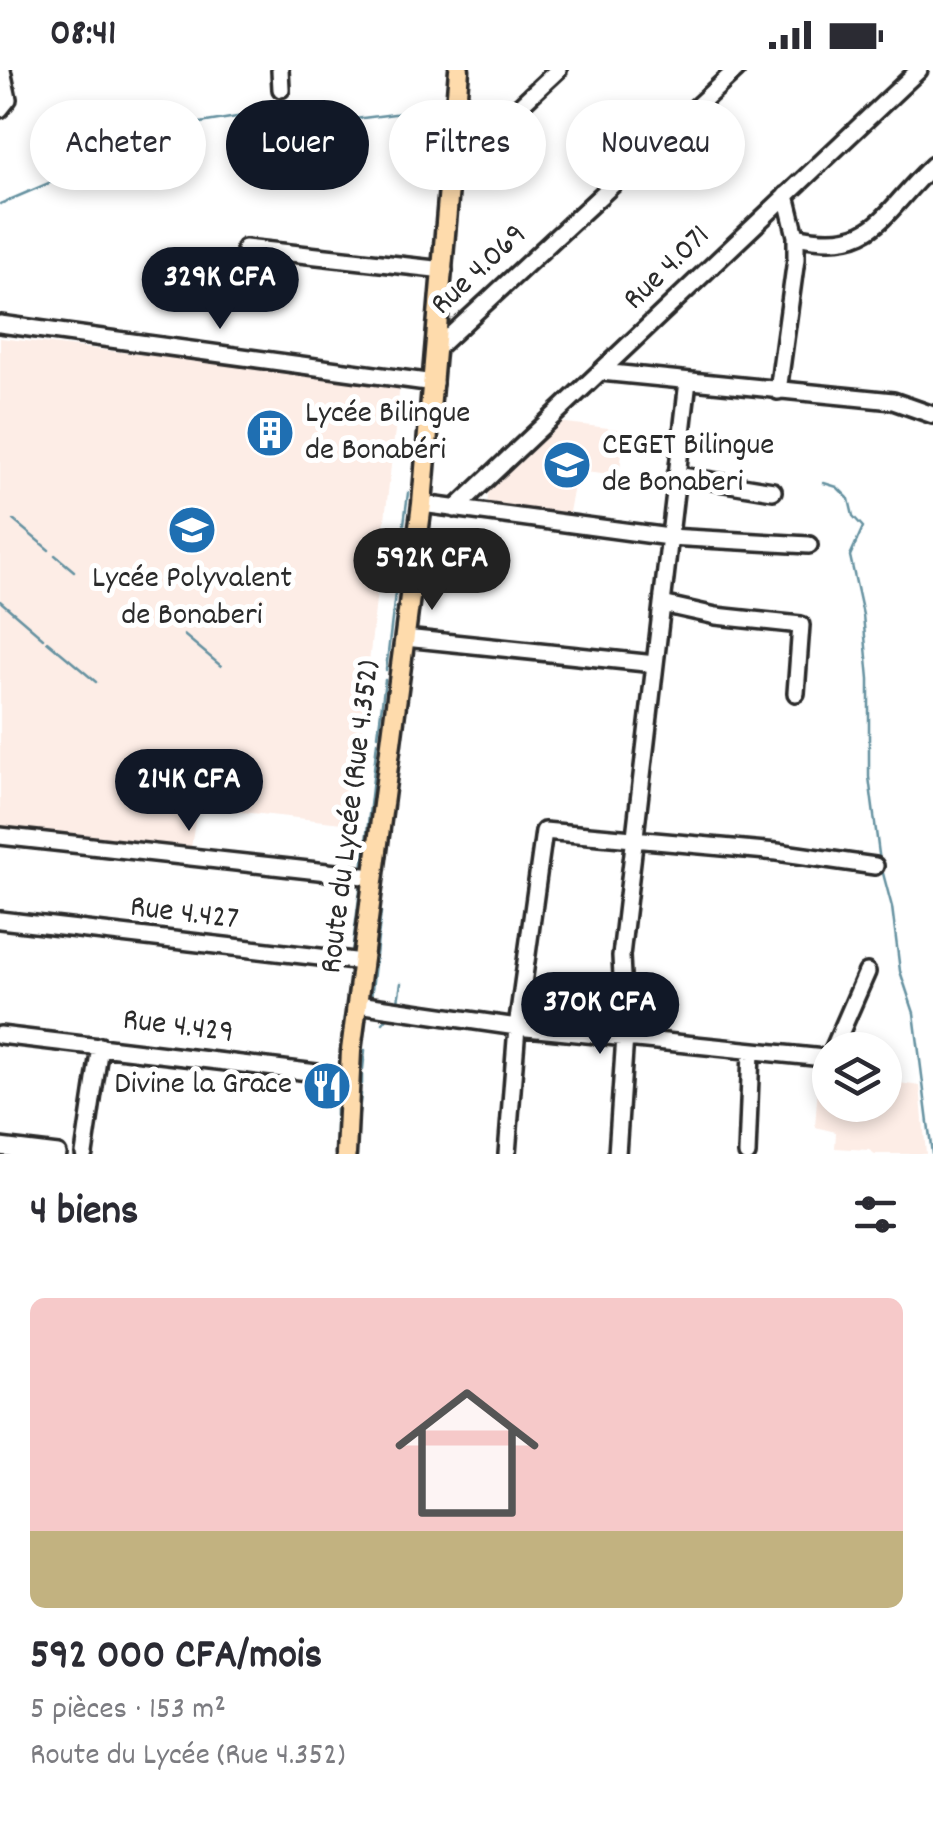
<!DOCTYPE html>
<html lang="fr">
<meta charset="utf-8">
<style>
body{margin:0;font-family:Dekko,sans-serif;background:#f7f7f7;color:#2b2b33;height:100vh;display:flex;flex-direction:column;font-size:38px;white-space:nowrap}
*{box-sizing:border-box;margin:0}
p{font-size:32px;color:#7c7c81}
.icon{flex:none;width:55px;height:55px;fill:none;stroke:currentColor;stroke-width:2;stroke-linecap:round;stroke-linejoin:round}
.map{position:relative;height:1084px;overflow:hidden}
.sheet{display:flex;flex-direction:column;background:#fff;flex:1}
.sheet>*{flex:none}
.guide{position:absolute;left:30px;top:30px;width:875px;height:90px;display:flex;gap:20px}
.buttons{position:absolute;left:812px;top:962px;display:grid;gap:20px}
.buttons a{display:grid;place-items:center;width:90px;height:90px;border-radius:50%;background:#fff;box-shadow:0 5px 15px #0003;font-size:50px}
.price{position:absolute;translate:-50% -85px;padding:0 22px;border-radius:35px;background:#111827;color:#fff;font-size:32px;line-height:65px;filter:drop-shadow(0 2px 5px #0008)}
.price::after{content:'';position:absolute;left:50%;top:60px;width:30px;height:22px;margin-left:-15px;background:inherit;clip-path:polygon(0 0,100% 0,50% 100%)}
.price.current{background:#222;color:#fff}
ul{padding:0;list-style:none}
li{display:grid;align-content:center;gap:20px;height:530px;padding:0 30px}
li+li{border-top:2px solid #e1e1e2}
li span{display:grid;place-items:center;height:310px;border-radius:15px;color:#555}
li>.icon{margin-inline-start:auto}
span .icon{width:180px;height:180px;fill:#fffc;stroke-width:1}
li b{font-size:42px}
h2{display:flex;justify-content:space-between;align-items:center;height:120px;padding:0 30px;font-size:42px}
.tag{padding:0 35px;border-radius:45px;background:#fff;box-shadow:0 5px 15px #0003;font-size:35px;line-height:90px}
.tag.current{background:#111827;color:#fff}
.status{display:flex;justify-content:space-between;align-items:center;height:70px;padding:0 50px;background:#fff;direction:ltr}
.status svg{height:28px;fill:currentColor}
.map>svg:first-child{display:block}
</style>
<div class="status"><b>08:41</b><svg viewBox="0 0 49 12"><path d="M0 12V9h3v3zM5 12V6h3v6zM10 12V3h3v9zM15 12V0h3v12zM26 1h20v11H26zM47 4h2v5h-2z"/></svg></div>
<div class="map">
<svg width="933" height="1084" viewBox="0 0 933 1084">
<rect width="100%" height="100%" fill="#fff"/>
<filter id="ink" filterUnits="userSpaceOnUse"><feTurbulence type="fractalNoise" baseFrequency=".01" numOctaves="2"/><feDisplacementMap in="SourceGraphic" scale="20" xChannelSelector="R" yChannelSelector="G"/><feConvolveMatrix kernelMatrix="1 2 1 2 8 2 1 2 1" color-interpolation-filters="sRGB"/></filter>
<g filter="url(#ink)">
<path fill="#fdede6" d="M0,268L400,315L351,754L197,737L191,778L0,757Z
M558,352L625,360L619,406L577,401L568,447L487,435L489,418Z
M819,1002L830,1004V1035H885V1011L920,1016L926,1084H875L869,1080L835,1078L836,1062L815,1057Z"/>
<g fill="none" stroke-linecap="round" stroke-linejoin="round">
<path stroke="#6692a1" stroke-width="2.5" d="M0,134L182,56L249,45L347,50L426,40
M824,413L837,417L848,428
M849,429L853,446L863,457L850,486L863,545L869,609V707L880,792L892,837L900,901L914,943L932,1084
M13,450L49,480
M404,454L408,423
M55,485L74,501
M0,531L43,568
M184,565L221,596
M47,571L96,612
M386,600L402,464
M378,665L385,610
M366,772L377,672
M362,800L365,774
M352,883L361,812
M371,928L381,842
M398,931L401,913
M383,953L389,946L470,960
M527,967L562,971
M342,970L344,947
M363,999L365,980
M362,1014V1005
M337,1034L339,1013
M359,1042L361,1024
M336,1084V1039"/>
<g stroke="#2b2b2b" stroke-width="22">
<path id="minor" d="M280,0L281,19
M0,39L8,29L2,0
M453,98L558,0
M796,166C876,184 882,142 933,95
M245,178L444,200
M0,254L434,313
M437,278L736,0
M601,302L893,331L933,345
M778,321L796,189V166L786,125
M676,405L773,421
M422,434L669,467L809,475
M455,439L919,0
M662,534L716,546L801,555L796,623
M405,568L655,594
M0,766L373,807
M0,850L363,892
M358,934L517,957L824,988L830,985
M0,965L350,1007
M833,980L867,902
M0,1077L58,1084
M84,1084L100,976
M507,1084L517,957L544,761L777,782L875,796
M617,1084L625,966L621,886L688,311
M747,1084L751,982"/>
</g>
<g stroke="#2b2b2b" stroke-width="25">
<path id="major" d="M346,1084L351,981L422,434L459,0"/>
</g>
<use href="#minor" stroke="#fff" stroke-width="15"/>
<use href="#major" stroke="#fedbac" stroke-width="18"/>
</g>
</g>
<defs>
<g id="building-disc" transform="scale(2.5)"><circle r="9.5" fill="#1f6fb2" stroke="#fff"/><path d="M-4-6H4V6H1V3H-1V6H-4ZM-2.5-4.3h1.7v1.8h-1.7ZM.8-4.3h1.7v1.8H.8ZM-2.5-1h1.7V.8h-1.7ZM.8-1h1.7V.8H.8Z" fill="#fff"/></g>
<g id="school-disc" transform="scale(2.5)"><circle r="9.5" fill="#1f6fb2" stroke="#fff"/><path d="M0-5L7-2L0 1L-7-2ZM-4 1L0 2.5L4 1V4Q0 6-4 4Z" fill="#fff"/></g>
<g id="restaurant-disc" transform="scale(2.5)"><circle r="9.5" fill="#1f6fb2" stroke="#fff"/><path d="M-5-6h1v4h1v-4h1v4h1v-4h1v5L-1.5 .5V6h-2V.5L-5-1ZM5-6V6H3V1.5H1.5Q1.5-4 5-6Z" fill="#fff"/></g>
</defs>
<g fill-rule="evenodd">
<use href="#building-disc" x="270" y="363"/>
<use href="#school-disc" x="567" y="395"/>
<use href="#school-disc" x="192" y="460"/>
<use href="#restaurant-disc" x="327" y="1016"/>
</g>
<g text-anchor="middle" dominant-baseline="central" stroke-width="10" stroke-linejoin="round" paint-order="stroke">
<g font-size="32" fill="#2b2b2b" stroke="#fff">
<text transform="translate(668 199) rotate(-44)">Rue 4.071</text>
<text transform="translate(480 201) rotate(-43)">Rue 4.069</text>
<text transform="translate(352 747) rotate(-83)">Route du Lycée (Rue 4.352)</text>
<text transform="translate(184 845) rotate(7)">Rue 4.427</text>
<text transform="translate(178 958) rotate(7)">Rue 4.429</text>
</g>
<g font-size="32" fill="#2b2b2b" stroke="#fff" text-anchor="start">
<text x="305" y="345">Lycée Bilingue<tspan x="305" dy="37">de Bonabéri</tspan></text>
<text x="602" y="377">CEGET Bilingue<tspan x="602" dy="37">de Bonaberi</tspan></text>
<text x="192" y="510" text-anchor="middle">Lycée Polyvalent<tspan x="192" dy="37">de Bonaberi</tspan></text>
<text x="292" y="1016" text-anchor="end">Divine la Grace</text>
</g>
</g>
</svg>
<div class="buttons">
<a><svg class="icon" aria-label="layers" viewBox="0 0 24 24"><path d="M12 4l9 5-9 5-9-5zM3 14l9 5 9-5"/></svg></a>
</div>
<b class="price" style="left:220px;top:262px">329K CFA</b>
<b class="price current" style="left:432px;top:543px">592K CFA</b>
<b class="price" style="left:189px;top:764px">214K CFA</b>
<b class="price" style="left:600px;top:987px">370K CFA</b>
<div class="guide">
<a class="tag">Acheter</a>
<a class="tag current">Louer</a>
<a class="tag">Filtres</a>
<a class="tag">Nouveau</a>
</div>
</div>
<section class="sheet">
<h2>4 biens<svg class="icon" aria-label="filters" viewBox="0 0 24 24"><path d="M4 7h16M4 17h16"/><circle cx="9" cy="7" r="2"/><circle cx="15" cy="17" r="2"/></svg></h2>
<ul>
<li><span style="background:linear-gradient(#f6c9c9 75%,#c2b280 0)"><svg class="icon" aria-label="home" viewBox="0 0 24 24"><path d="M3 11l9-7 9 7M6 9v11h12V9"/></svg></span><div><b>592 000 CFA/mois</b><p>5 pièces · 153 m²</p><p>Route du Lycée (Rue 4.352)</p></div></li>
</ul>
</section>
